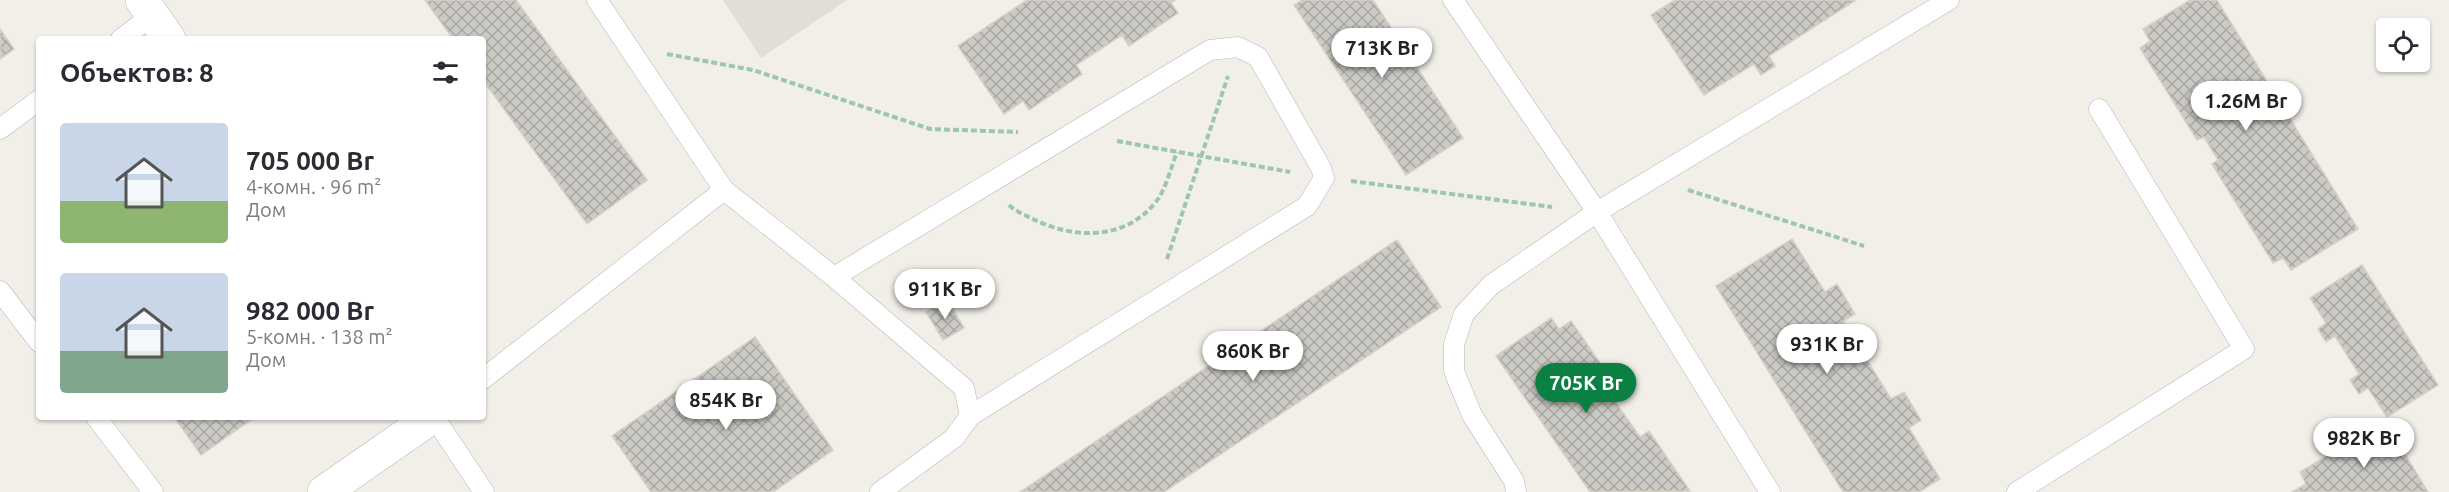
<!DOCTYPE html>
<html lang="ru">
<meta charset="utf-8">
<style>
body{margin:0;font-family:Ubuntu,sans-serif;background:#f2f2f3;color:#2b2b33;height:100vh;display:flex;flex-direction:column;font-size:22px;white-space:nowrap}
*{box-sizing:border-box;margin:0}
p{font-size:20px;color:#7c7c81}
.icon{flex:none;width:33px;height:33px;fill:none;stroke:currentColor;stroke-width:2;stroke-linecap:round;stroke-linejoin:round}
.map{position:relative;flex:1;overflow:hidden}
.sheet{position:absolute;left:36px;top:36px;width:450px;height:384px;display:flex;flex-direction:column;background:#fff;border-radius:6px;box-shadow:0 2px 4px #0004}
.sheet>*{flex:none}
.controls{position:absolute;left:2376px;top:18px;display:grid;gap:12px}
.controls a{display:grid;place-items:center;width:54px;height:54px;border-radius:6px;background:#fff;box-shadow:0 2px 4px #0004;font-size:30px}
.price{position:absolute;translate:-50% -51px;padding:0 14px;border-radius:21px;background:#fff;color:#222;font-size:20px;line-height:39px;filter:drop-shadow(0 2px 3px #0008)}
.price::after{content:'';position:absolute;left:50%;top:36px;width:18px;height:14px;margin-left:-9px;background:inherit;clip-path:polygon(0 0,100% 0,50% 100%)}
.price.current{background:#0b8043;color:#fff}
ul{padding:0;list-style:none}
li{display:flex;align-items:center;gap:18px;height:150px;padding:0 24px}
li span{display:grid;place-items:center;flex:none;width:168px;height:120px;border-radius:6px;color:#555}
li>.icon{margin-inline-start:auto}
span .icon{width:72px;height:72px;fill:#fffc;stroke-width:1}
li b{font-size:26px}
h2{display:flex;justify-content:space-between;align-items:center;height:72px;padding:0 24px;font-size:26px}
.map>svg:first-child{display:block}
</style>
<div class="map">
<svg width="2449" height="492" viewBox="0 0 2449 492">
<defs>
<pattern id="building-cross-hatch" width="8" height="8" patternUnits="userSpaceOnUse" patternTransform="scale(1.5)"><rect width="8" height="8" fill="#cccac5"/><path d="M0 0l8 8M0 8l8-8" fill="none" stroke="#a9a8a4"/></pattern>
</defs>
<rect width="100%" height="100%" fill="#f1efe8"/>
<path fill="#e1ded6" d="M723,0H847L761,58Z"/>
<path fill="url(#building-cross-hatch)" stroke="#d6d1c6" stroke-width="1.5" d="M425,0H516L647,180L587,224L483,80V39H453Z
M1027,0H1175L1171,3L1178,13L1129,46L1122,35L1076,65L1082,74L1029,110L1023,101L1004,114L958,46Z
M1302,0H1373L1463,138L1406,175L1294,5Z
M1675,0H1856L1769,56L1775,66L1761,75L1754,64L1704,95L1651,15Z
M2190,0H2217L2358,229L2291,270L2283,258L2273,263L2212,164L2218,160L2204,137L2197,140L2140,48L2150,41L2143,29Z
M0,29L14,49L0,59Z
M1792,239L1825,292L1837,284L1855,314L1843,321L1891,399L1904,392L1921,420L1909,428L1940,479L1919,492H1843L1716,286Z
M1397,240L1441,307L1164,492H1020Z
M2362,265L2438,385L2387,417L2368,388L2359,394L2350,380L2359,374L2335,336L2326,342L2318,329L2326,323L2310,298Z
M947,299L964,328L943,340L926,312Z
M1551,318L1559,329L1571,321L1601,364L1593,370L1640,437L1649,431L1690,491L1590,492L1496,356Z
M755,337L833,450L773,492H651L612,436Z
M174,417H255L201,455Z
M2368,431L2374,441L2391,431L2428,492H2292L2306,484L2300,472Z"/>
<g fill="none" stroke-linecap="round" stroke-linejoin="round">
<g stroke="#b5b8bc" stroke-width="21">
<path id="service" d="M597,0L724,190L834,277L964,388L970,416L954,438L880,492
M1453,0L1597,212L1770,492
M121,39L153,15
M0,129L39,100
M834,277L1210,50L1238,47L1258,57L1321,168L1324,178L1307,206L970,416
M0,291L39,342
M483,379L724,190
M96,417L153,492
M434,417L484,492
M1516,492L1514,481L1472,415L1454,371V344L1464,314L1491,285L1597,212L1949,0
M2017,492L2244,349L2099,109"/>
</g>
<g stroke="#b5b8bc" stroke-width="34">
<path id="minor" d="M142,0L169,39
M324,492L432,417"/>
</g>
<path stroke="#9cc7a9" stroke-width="4" stroke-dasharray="6 3" stroke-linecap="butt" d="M667,54L753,70L930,129L1018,132
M1117,141L1290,172
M1351,181L1552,207
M1688,190L1864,246
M1009,205C1015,211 1025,215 1033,219C1073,239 1124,241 1155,203C1166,190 1171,167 1177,152
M1167,259L1228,76"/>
<use href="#service" stroke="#fff" stroke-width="20"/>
<use href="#minor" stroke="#fff" stroke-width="33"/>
</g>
</svg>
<div class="controls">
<a><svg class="icon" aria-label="locate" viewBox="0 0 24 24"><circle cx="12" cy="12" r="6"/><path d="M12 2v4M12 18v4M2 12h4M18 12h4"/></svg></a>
</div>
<b class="price" style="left:1382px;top:79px">713K Br</b>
<b class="price" style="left:2246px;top:132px">1.26M Br</b>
<b class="price" style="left:945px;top:320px">911K Br</b>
<b class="price" style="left:1827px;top:375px">931K Br</b>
<b class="price" style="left:1253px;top:382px">860K Br</b>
<b class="price current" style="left:1586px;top:414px">705K Br</b>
<b class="price" style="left:726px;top:431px">854K Br</b>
<b class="price" style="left:2364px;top:469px">982K Br</b>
<section class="sheet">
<h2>Объектов: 8<svg class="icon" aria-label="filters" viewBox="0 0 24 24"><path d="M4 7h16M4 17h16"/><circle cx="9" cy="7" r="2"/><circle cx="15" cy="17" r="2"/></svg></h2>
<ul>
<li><span style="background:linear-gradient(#c9d6e8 65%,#8fb573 0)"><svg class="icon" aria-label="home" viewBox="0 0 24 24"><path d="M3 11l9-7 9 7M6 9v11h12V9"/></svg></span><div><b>705 000 Br</b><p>4-комн. · 96 m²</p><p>Дом</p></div></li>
<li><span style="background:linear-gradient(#c9d6e8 65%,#7fa58c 0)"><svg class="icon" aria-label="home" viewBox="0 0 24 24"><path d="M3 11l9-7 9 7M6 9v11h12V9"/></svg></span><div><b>982 000 Br</b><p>5-комн. · 138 m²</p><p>Дом</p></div></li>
</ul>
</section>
</div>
